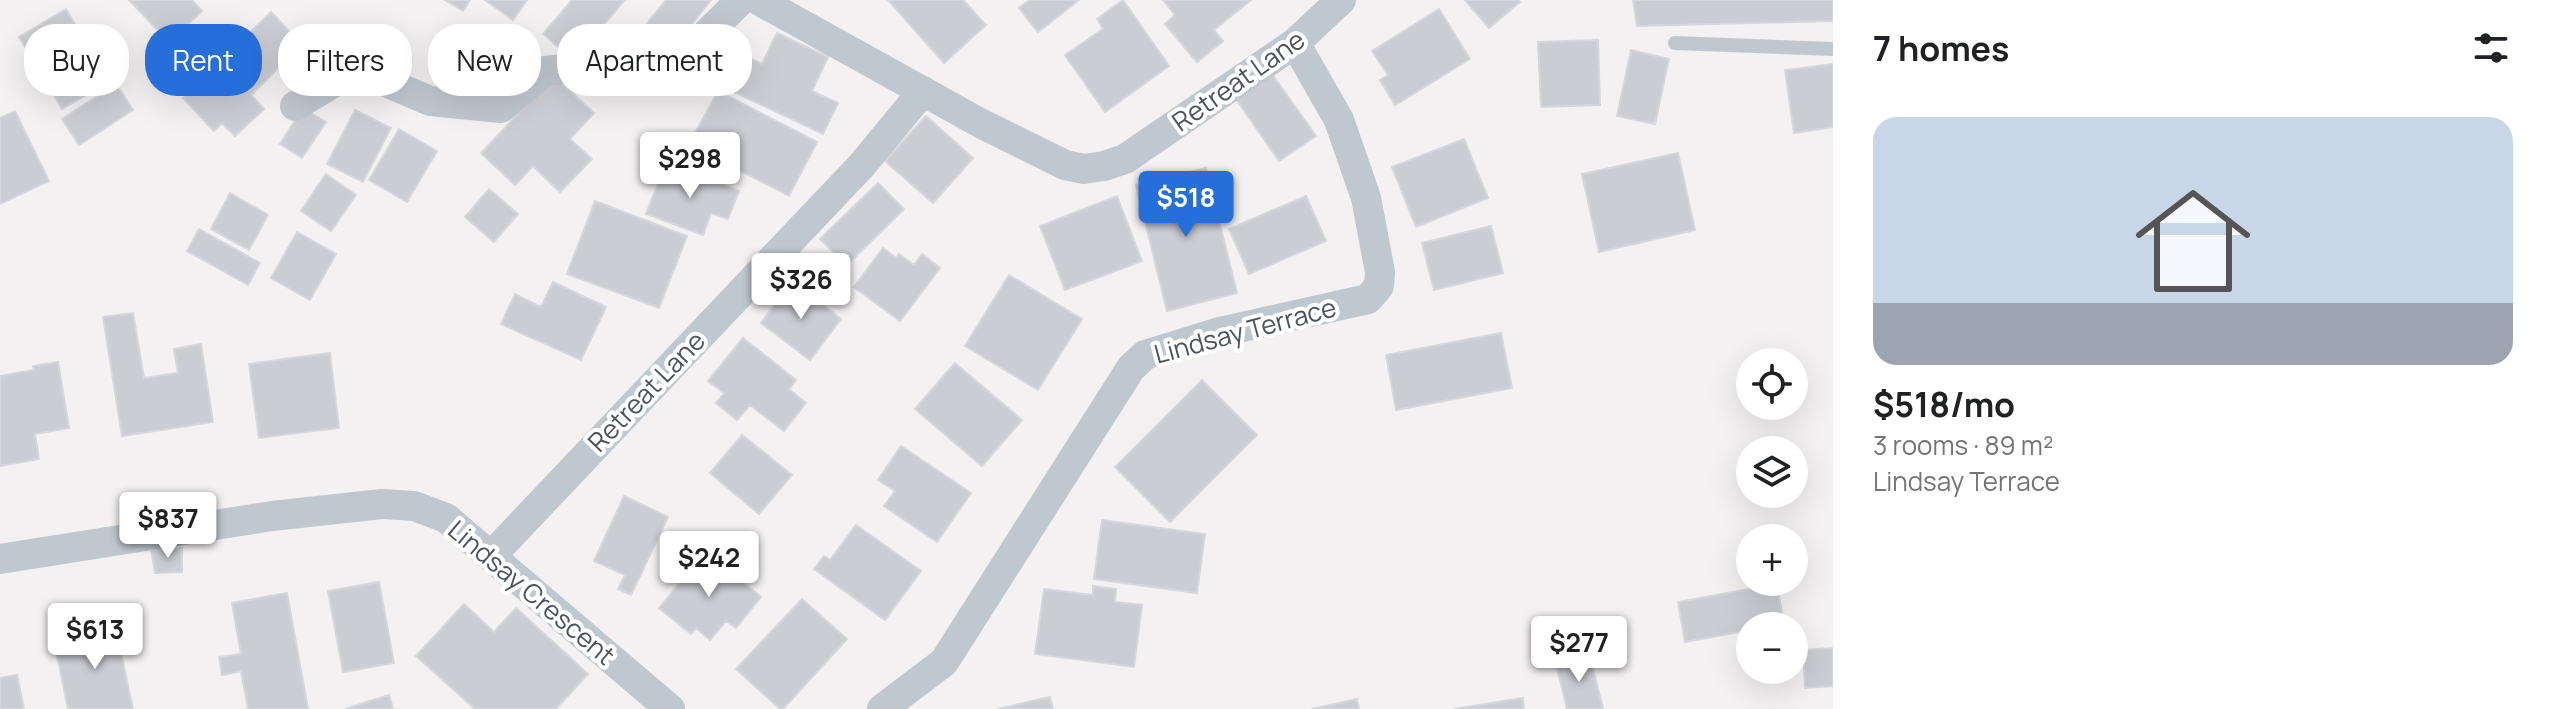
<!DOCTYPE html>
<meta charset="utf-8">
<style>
body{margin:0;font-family:Manrope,sans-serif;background:#f2f2f2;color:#202124;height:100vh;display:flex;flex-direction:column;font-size:30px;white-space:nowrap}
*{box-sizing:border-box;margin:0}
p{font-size:26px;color:#757577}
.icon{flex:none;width:44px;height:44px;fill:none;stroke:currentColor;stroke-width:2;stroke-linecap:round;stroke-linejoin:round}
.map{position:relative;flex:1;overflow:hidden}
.side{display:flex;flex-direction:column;background:#fff;width:720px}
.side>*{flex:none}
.top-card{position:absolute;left:24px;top:24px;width:760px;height:72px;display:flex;gap:16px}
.fabs{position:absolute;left:1736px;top:348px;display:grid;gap:16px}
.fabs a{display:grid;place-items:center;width:72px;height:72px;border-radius:50%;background:#fff;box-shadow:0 8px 32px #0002;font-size:40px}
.price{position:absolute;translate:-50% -68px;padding:0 18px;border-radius:8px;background:#fff;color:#222;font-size:26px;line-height:52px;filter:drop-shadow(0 2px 4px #0008)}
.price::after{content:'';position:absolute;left:50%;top:48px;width:24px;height:18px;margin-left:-12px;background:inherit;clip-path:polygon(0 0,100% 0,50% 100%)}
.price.current{background:#266ed9;color:#fff}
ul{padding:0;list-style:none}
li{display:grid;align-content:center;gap:16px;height:424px;padding:0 40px}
li span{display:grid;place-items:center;height:248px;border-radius:24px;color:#555}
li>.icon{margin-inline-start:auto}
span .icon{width:144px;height:144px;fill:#fffc;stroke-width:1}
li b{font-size:34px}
h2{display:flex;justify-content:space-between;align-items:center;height:96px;padding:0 40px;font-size:34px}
.chip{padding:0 28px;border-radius:32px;background:#fff;box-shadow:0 8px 32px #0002;font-size:28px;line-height:72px}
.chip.current{background:#266ed9;color:#fff}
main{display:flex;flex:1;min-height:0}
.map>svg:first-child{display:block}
</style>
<main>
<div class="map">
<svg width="1833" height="709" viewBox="0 0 1833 709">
<rect width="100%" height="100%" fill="#f3f1f1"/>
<path fill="#cccdd3" stroke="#d6d7dc" stroke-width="2" d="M129,0H192L202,11L169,42Z
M445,0H470L463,11Z
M485,0H527L513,20Z
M572,0H625L573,60L543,34Z
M666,0H711L659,65L631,43Z
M888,0H963L986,25L944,63Z
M1030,0H1079L1038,32L1019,8Z
M1123,0L1169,66L1105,112L1065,55L1103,29L1097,19Z
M1163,0H1251L1214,30L1223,41L1197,62L1165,24L1175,15Z
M1465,0H1518L1520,2L1489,28Z
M1633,0H1833V21L1637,26Z
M66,9L109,82L62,109L19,37Z
M1439,9L1470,59L1395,105L1380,80L1388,75L1372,51Z
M271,12L302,45L251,95L264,109L235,136L222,123L214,131L183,98Z
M777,33L828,57L812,91L838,103L823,134L732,91L748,57L762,64Z
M1598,40L1600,105L1541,107L1538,42Z
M1631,50L1669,59L1655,124L1617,116Z
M1833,64V127L1794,133L1785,70Z
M1272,74L1316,136L1279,161L1236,99Z
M554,76L594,113L570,139L592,159L560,192L533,166L515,185L481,153Z
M116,84L133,110L79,145L62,119Z
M718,91L817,142L789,196L689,144Z
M303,108L326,122L302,158L280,144Z
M355,110L391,128L363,182L327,164Z
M15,111L49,181L0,204V118Z
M926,116L973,158L933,203L885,161Z
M399,129L437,151L407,202L369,180Z
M1464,139L1488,198L1416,227L1392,167Z
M1678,153L1695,230L1599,252L1582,174Z
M666,163L739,191L728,219L711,213L703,235L646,214Z
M1206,168L1237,293L1167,311L1136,185Z
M326,174L356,195L331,231L301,211Z
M878,183L904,209L847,265L820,239Z
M489,189L518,214L494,242L465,217Z
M230,193L268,215L249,250L211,229Z
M1117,196L1142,261L1065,290L1040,226Z
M1306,196L1326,241L1249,274L1229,229Z
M595,201L687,236L659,308L567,274Z
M1491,226L1503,273L1434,290L1422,243Z
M199,229L260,263L248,285L187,251Z
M297,232L336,254L310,300L271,278Z
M883,248L896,258L899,254L914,265L922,254L940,268L900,321L854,287Z
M1009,275L1082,319L1038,390L965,346Z
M792,281L841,319L810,360L761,323Z
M553,282L606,307L581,360L501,324L515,294L541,307Z
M133,313L144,378L178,373L174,349L201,344L213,422L122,436L103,317Z
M1501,333L1512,388L1396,410L1386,355Z
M743,338L796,380L789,389L806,403L784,431L750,405L737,420L716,403L724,393L708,381Z
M330,353L339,428L259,438L249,364Z
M58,362L69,428L35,434L39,459L0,466V376L34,370L33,366Z
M955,363L1022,420L982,466L915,409Z
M1202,380L1257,435L1170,522L1115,467Z
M742,435L792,475L759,514L710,473Z
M901,446L971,493L937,542L884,506L895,491L878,480Z
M624,496L668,517L631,595L618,589L625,575L594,561Z
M1102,520L1205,534L1197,593L1094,579Z
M856,525L921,571L885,620L814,569L824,556L830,560Z
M182,548V572L155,573L151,550Z
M705,552L761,597L736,628L726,621L710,640L696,628L691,634L659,608Z
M379,582L394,663L343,672L328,591Z
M1777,584L1784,624L1750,626V630L1685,642L1678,602Z
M1093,586L1116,589L1115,602L1142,605L1134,667L1035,654L1044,589L1093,595Z
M287,593L308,709H248L241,671L222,675L219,657L241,654L232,603Z
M802,599L847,639L783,709H780L736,669Z
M464,604L494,632L516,608L588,674L556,709H475L416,656Z
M115,624L133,709H68L56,650L78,646L75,632Z
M1833,648V686L1805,688L1803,650Z
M1590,656L1603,709H1567L1556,664Z
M17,675L24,709H0V678Z
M389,695L393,709H345Z
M1050,697L1053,709H998Z
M1523,698L1524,709H1454Z
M1357,699L1359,709H1312Z"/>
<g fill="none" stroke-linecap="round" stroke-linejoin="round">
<path stroke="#c0c8cf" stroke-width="14" d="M1675,43L1833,49"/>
<path stroke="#c0c8cf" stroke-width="30" d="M758,0L982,124L1065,165L1084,169L1104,166L1125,159L1295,43L1341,0
M295,106L345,76L381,80L430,101L501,108L545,71L603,65L650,76L667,73L741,0
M491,556L862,165L923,91
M0,559L272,516L382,504L414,506L446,518L670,709
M882,709L944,662L1131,368L1145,355L1216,333L1368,299L1379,286L1380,272L1366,198L1339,120L1295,43"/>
</g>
<g text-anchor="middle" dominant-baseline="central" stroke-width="8" stroke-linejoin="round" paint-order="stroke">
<g font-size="26" fill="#4a545e" stroke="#fff">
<text transform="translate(1238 80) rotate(-35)">Retreat Lane</text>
<text transform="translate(1245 330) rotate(-15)">Lindsay Terrace</text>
<text transform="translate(646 391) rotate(-46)">Retreat Lane</text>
<text transform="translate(532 592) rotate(40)">Lindsay Crescent</text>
</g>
</g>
</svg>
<div class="fabs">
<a><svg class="icon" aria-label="locate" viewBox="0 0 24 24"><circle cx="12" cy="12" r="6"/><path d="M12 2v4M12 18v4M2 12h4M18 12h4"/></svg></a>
<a><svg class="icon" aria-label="layers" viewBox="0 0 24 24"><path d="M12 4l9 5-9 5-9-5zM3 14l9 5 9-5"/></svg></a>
<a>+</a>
<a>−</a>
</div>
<b class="price" style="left:690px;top:200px">$298</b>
<b class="price current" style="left:1186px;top:239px">$518</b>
<b class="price" style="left:801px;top:321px">$326</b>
<b class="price" style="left:168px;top:560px">$837</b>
<b class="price" style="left:709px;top:599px">$242</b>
<b class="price" style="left:95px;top:671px">$613</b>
<b class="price" style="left:1579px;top:684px">$277</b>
<div class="top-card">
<a class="chip">Buy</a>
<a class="chip current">Rent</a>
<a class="chip">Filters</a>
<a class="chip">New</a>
<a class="chip">Apartment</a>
</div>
</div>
<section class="side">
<h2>7 homes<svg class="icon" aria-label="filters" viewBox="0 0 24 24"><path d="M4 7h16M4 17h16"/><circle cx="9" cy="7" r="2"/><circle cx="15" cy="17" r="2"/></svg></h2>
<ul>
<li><span style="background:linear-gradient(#c9d6e8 75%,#9aa5b1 0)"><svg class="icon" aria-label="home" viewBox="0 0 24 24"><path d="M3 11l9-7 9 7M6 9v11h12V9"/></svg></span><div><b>$518/mo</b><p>3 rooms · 89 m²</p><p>Lindsay Terrace</p></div></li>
</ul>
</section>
</main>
